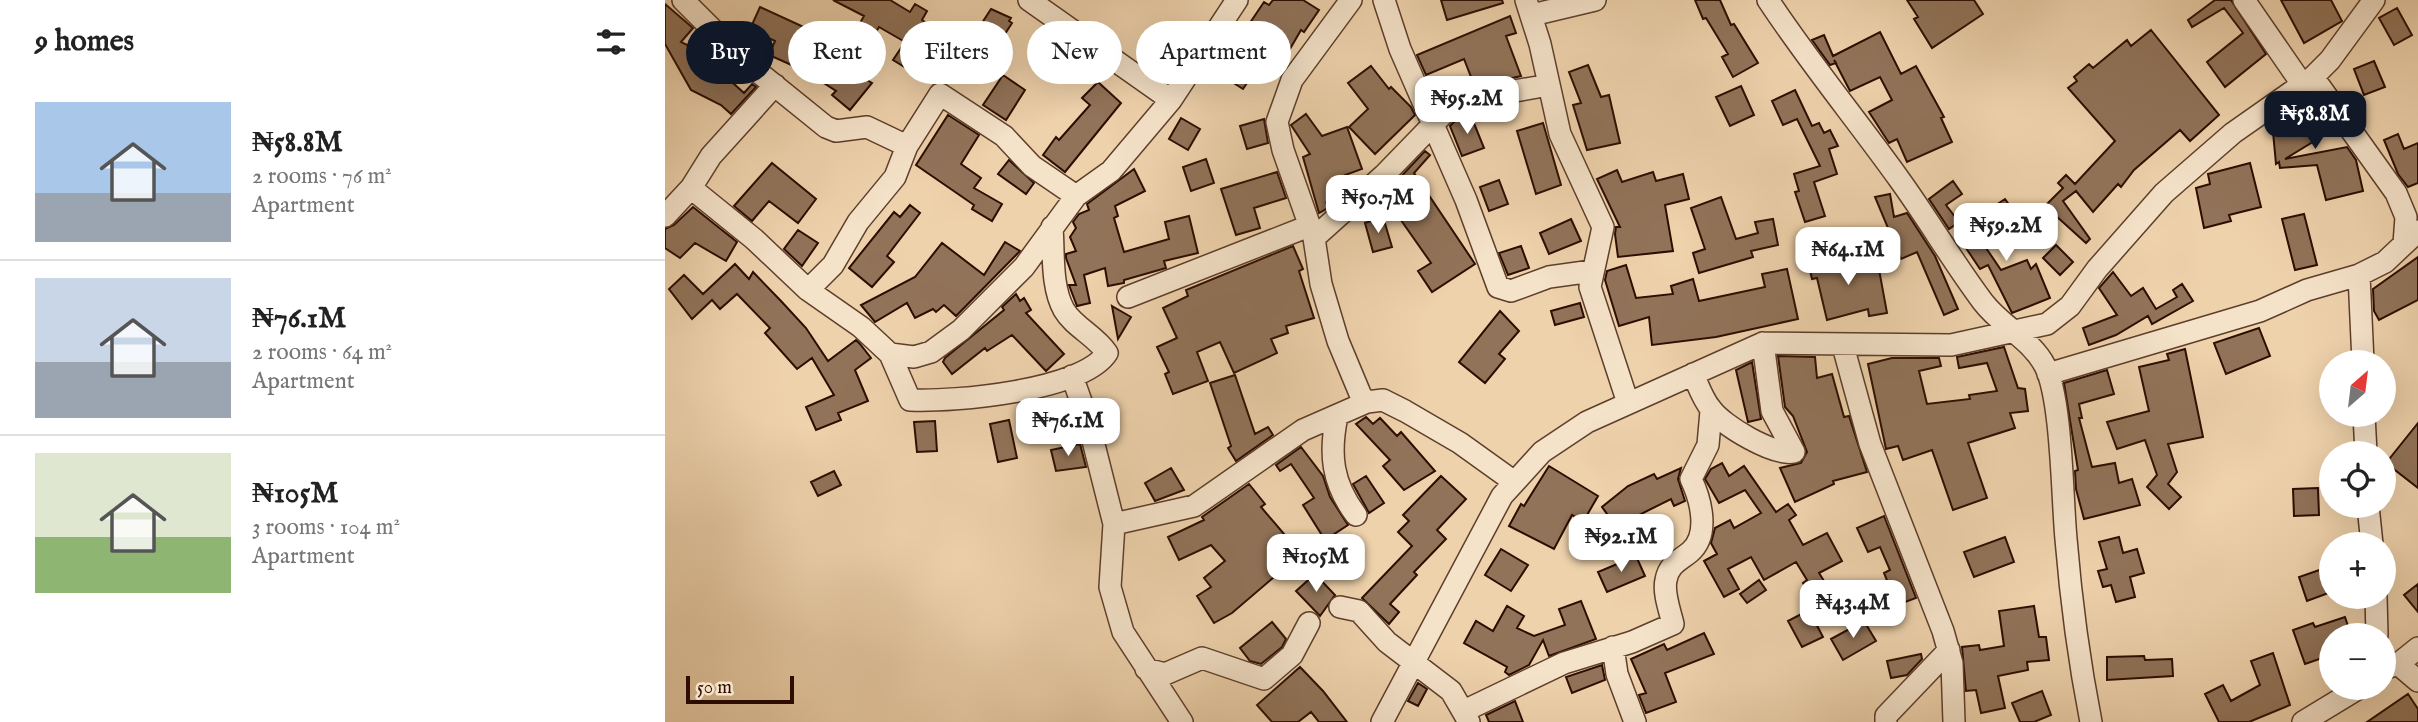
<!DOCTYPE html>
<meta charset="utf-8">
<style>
body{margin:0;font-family:"IM FELL English",serif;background:#f6f6f6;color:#222;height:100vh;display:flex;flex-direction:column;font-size:26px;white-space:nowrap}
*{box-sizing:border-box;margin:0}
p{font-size:23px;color:#767676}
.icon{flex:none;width:38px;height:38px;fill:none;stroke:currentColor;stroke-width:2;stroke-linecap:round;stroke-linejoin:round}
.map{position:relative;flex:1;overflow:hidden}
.panel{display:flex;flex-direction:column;background:#fff;width:665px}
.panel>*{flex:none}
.top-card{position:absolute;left:21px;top:21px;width:665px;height:63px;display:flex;gap:14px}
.needle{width:46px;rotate:28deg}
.fabs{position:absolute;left:1654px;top:350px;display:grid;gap:14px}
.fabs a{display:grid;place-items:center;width:77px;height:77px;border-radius:50%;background:#fff;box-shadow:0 7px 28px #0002;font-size:35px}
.scale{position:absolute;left:21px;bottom:18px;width:108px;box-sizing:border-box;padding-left:7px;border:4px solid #2d0d00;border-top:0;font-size:19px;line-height:24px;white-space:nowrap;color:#2d0d00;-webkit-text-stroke:5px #f4e2c9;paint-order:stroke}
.price{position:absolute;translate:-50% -60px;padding:0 16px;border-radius:14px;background:#fff;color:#222;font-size:23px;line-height:46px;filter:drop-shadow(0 2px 4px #0008)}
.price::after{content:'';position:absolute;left:50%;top:42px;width:21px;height:16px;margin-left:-10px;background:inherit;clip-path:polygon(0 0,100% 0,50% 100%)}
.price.on{background:#111827;color:#fff}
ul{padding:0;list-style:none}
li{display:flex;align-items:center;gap:21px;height:175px;padding:0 35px}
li+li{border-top:2px solid #e0e0e0}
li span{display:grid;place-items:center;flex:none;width:196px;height:140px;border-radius:0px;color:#555}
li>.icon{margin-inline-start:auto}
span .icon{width:84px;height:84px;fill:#fffc;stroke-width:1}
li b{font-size:30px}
h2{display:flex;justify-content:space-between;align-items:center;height:84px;padding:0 35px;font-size:30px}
.tag{padding:0 24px;border-radius:32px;background:#fff;box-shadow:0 7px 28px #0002;font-size:24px;line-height:63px}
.tag.on{background:#111827;color:#fff}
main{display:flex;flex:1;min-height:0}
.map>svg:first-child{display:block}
</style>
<main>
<section class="panel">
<h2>9 homes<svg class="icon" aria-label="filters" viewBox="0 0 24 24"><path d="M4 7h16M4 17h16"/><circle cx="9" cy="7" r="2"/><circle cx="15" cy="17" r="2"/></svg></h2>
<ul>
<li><span style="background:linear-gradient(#a9c7e8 65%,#9aa5b1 0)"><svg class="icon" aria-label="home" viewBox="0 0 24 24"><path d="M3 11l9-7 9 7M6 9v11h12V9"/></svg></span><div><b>₦58.8M</b><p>2 rooms · 76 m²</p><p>Apartment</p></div></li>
<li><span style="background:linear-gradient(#c9d6e8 60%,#9aa5b1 0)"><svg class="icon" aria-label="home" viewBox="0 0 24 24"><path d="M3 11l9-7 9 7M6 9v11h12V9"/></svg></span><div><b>₦76.1M</b><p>2 rooms · 64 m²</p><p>Apartment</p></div></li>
<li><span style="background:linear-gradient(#dfe7d0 60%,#8fb573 0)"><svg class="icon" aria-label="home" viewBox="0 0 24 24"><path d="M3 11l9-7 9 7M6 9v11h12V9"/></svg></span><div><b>₦105M</b><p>3 rooms · 104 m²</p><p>Apartment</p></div></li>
</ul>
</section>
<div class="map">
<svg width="1753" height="722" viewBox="0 0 1753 722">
<rect width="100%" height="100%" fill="#eed2ac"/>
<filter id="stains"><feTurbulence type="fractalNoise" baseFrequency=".00286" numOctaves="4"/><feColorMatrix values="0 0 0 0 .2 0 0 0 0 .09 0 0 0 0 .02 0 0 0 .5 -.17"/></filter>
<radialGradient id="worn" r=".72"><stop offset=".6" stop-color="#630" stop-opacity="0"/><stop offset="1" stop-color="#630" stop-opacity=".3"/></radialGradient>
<path fill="#917359" stroke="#2d0d00" stroke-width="2" d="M168,0H225L245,12L250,4L262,11L257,20L275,32L246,71L228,60L240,42L214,27L207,39L191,30L199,16Z
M608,0H638L654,10L639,32L636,30L614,68L585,51L582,57L568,48L599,2L604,5Z
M776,0H837L838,3L782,20Z
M1030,0H1055L1066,25L1069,24L1093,63L1068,77L1057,57L1063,54L1041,18L1038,19Z
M1242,0H1309L1318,14L1267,48L1249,19L1253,17Z
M1550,0H1566L1601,54L1560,87L1542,62L1578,33L1559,8L1527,27L1523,20Z
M1616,0H1666L1677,21L1639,43Z
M0,4L28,28L16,42L56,62L68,83L79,93L87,84L91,87L66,114L56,105L26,90L0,44Z
M95,7L143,29L137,42L178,65L192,46L214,64L202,80L207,83L185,110L167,95L171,91L140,71L104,55L110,41L85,29Z
M1732,8L1747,35L1729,45L1714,18Z
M326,9L346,18L344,21L347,23L325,57L304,43Z
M845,16L851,33L841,36L856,76L810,87L799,59L761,75L752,55Z
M1486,30L1554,115L1525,141L1515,130L1469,170L1456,187L1453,184L1428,212L1411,191L1398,201L1425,239L1421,243L1380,206L1398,188L1393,183L1401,175L1410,184L1450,141L1403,88L1412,81L1409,77L1424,64L1428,68L1462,40L1466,46Z
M1215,32L1236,74L1251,66L1279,117L1276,118L1287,142L1242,162L1232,139L1224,143L1204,112L1227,100L1215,77L1185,91L1169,60L1171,63L1165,65L1147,40L1159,35L1168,56Z
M1709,61L1720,87L1699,95L1689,69Z
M923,65L936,97L944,95L955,143L922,150L908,105L916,103L904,72Z
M706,66L724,89L726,87L746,107L750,115L710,154L684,127L703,109L683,83Z
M574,70L586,77L578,89L567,82Z
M338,75L360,90L341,120L318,105Z
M433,82L456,103L400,172L378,155L391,137L394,140L425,105L417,98Z
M1076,86L1089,115L1065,126L1051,97Z
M1130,90L1147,126L1154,123L1159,133L1165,130L1173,146L1164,149L1172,174L1149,182L1160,216L1140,222L1130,192L1134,191L1129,174L1155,166L1132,119L1118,125L1107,101Z
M1652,105L1669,129L1620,159L1682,147L1691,160L1698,191L1661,200L1652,165L1615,168L1614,162L1611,164L1607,121L1629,106H1633V117Z
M641,114L657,136L682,127L697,169L680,175L685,188L675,197L661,202L663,208L654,213L638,157L645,154L626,125Z
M283,115L314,135L296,164L316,178L309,188L337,204L327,221L307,209L309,205L251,165Z
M806,116L819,148L797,156L785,126L790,121Z
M516,118L535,129L523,150L504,139Z
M599,119L603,143L582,149L575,126Z
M878,123L896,185L871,194L852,131Z
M1733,134L1739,149L1753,143V183L1743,187L1733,174L1719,140Z
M760,151L765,155L749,173L810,264L767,292L753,271L766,263L731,213L734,212L726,201L739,192L729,184Z
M541,159L549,183L526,191L518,167Z
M344,160L369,183L361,194L333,174Z
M107,163L151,199L133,223L104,201L87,221L69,206Z
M1585,163L1596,207L1564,215L1566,221L1539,228L1531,188L1545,184L1543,174Z
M469,169L480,191L450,206L453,216L449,218L459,252L504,239L500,222L524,216L533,253L499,261L501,268L459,280V283L443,286L440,268L419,275L425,303L412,306L404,285H411L401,258V254L411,251L405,237L411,228L408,222L414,214L424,210L422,204Z
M952,170L957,182L988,172L991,181L1018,174L1024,199L1000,205L1008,251L953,257L950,234L951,227H955L932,179Z
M612,172L621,198L589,208L595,228L571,235L556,189Z
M834,180L843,204L824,211L815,187Z
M1288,181L1297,194L1281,205L1294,222L1284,229L1264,199Z
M1225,194L1229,217L1242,213L1270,256L1293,309L1279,315L1252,252L1236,259L1210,197Z
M1056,197L1071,239L1093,233L1090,222L1108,219L1113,245L1086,251L1088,257L1034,273L1028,253L1040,249L1026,208Z
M1340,199L1355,220L1319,245L1336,270L1362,260L1366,269L1371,264L1385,298L1347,313L1323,265L1315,269L1291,233L1305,224L1310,232L1337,214L1331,205Z
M245,205L255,213L222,256L229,262L207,287L184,268L229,212L235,217Z
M28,207L72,242L61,261L30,243L15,258L0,248V229L9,225Z
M1639,214L1652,265L1630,270L1617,219Z
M718,217L727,247L708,252L700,223Z
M906,219L916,241L884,254L875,233Z
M133,230L153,243L137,266L119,249Z
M340,242L355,251L291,316L279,305L271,312L268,309L250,318L242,303L210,322L196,305L250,277L277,243L319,275Z
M1391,245L1408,262L1395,275L1378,258Z
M628,246L638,269L634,271L649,318L621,326L623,333L606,339L612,353L569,373L555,342L532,352L543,381L508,394L500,374L504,372L492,347L512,338L498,308L523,296L521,290Z
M856,246L864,268L843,275L834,253Z
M1181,254L1184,271L1213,264L1222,313L1204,316L1203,309L1162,320L1152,278L1147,279L1143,261Z
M1753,257V300L1714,320L1709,311L1708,289Z
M70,264L84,279L88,272L116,301L141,328L163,361L191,340L195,344L206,358L190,370L203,401L173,413L176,420L151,430L141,407L169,395L147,358L132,369L100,333L105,328L72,294L55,309L47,300L27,319L4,289L19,275L38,294Z
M961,265L971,298L1008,294L1006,286L1028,279L1034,301L1100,287L1097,274L1122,269L1133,319L1051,337L987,345L984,317L954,326L940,280L942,271Z
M1448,272L1466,296L1478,288L1491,309L1512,297L1508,290L1517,284L1528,301L1487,324L1483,316L1451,335L1424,345L1418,328L1452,315L1434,288Z
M351,294L355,301L359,298L366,310L361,313L399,354L381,371L347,335L322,351L320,348L287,374L278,362L280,358L339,310L337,307Z
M915,303L919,317L890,325L886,311Z
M447,306L466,317L453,339Z
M835,311L854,331L834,354L840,359L820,383L794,362Z
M1594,328L1605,356L1561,374L1549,343Z
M1339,347L1353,388L1360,389L1363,411L1345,413L1350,428L1303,443L1322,498L1288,510L1267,450L1238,460L1233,446L1221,449L1203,364L1227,358H1274L1276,366L1254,371L1262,404L1305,399L1304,395L1332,391L1322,363L1294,368L1292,357Z
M1520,349L1538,437L1503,444L1512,472L1503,484L1516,497L1504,509L1482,487L1492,475L1480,440L1452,449L1442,422L1484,411L1474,367L1504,360L1502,354Z
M1113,356L1150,357L1152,378L1167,374L1179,417L1184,416L1202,472L1168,481L1169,484L1130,502L1115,468L1136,463L1142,452L1128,416L1120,407Z
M1087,362L1096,419L1083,422L1071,370Z
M1442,370L1449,394L1414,404L1417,418H1414L1427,467L1450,463L1454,483L1467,479L1475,505L1419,519L1411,489L1410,471L1413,470L1399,383Z
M570,375L590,434L603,427L608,435L571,461L563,448L566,446L545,383Z
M701,417L708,424L715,418L732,436L736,432L770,471L739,490L718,466L725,460L691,424Z
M344,420L352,458L333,462L325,424Z
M270,421L272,451L252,452L249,422Z
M1753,423V488L1721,463Z
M415,444L421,467L391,471L386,450Z
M636,447L658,476L665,497L683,525L660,540L638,505L649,498L626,464L615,471L611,465Z
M1057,463L1064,476L1079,466L1111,512L1123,504L1131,515L1124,520L1138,545L1162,533L1177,561L1154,573L1169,597L1153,607L1138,583L1142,580L1131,562L1099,580L1086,557L1063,569L1074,589L1059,597L1039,561L1052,554L1046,543L1050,528L1065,520L1069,528L1096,513L1080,490L1054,503L1040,479L1046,469Z
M884,466L933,496L918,522L907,515L889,549L844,526L856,504L859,506Z
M506,468L519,490L490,501L480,483Z
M1016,468L1013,479L1020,501L1009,506L1006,499L970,517L982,534L965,546L937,507L963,486L989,474L992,479Z
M169,471L176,485L153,496L146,482Z
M701,476L719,503L704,513L688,484Z
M776,476L801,499L772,530L781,539L749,572L752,575L725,604L734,612L724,624L697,598L747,546L733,532L744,521L738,515Z
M584,484L600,504L596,507L636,554L567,613L549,623L532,596L546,587L539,578L560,561L546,545L514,560L503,537L539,520L537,517Z
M1653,488L1654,515L1629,516L1628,489Z
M1219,516L1251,598L1232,605L1219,573L1225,570L1215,547L1203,552L1192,528Z
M1340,537L1349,562L1309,577L1299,552Z
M1454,537L1458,553L1472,549L1479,573L1465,577L1470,597L1451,602L1446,585L1438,587L1433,571L1442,569L1434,542Z
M836,549L863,565L846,591L820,575Z
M971,556L980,576L942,592L933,572Z
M1666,566V592L1642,601L1634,577Z
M650,574L670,595L655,616L631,591Z
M1094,580L1101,590L1082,603L1075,594Z
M1753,584V612L1739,595Z
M916,601L931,639L884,656L878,640L864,665L844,675L840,672L842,667L799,643L811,621L828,631L842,606L859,616L852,628L869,636L900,625L894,609Z
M1369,606L1374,637H1381L1384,660L1362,662L1363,670L1333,676L1340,708L1316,713L1311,690L1301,691L1297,647L1314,645L1315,650L1339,646L1334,611Z
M1144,610L1158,637L1137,647L1123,621Z
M1680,617L1686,635H1666V655L1640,664L1628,630L1648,623L1650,627Z
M1199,621L1211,641L1178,660L1166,639Z
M607,622L621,639L617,647L596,664L585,661L575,648Z
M1039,633L1049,654L1000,673L1011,702L981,713L974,695L981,693L966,659L999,644L1002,650Z
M1608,653L1625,705L1584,722H1554L1540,694L1558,685L1566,701L1595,685L1586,661Z
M1256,654L1257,659L1242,675L1226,678L1222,661Z
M1479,656L1480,660L1507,659L1508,676L1442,680V657Z
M937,665L940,680L907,693L901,677Z
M635,667L658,691L682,722H654L646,712L633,722H607L592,705Z
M753,683L762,689L753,706L743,701Z
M1377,691L1386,715L1369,722H1355L1347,703Z
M1743,694L1753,709V722H1702Z
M850,701L858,722H824L821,715Z"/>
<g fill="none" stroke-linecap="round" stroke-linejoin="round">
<g stroke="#5d3e2b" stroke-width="24">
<path id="minor" d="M18,0L77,59L161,127L171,131L202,127L242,146
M364,0L506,100
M686,0L627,80L612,122L618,150L649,238L656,284L673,341L696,396L702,402L718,400L740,411L795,443L848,481
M719,0L735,49L801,200L833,287L846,291L884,277L927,271
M861,0L875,44L895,134L938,227L925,287L963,403
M1103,0C1144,62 1191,119 1234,179C1263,219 1288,262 1318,302C1336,326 1366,339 1380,366C1397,399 1397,497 1401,539C1406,600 1414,661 1426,722
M1579,0L1637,84
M867,15L930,0
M1648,77L1731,193L1741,217L1739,244
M26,188L89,239L143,290L196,327L225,354L249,357L266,352L296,330L359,267L411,196L446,171L506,100L572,0
M0,216L26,188L46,156L110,85
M649,238L719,175L783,109L832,94L884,85
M1694,275L1698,362
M143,290L168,265L193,222L230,177L242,146L275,94L339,136L367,166L411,196
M463,297L644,226
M1178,346L1205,444L1278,631L1287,663L1289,722
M225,354L245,400C289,402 417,391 442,353C431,336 409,327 399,310C386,287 389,253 387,227
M1028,374C1033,385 1038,400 1046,409C1058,426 1109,456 1129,452L1107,411L1098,343
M1383,374L1595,311L1642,290L1694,275L1720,262L1753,231
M407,376L423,421L449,524L445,587L458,632L517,722
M1699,415L1701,453
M672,416C664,454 667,483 691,515
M1703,506L1707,544
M449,524L529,506L638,430L702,402
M1711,597L1712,635
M675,607L694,611L722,642L786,691L804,722
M948,647L952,674L970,722
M1733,664L1753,681
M481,669L500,674L537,658L599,679L627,655L644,623
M1718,669L1733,664L1753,648
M799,711L899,663L967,642L1008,624C1005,611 998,593 1001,580C1004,564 1014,561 1025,552C1045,535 1036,500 1026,479L1043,445L1046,411
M717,722L837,496L877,452L922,422L1098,343L1286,345L1382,324L1405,306L1432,269L1499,193L1568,133L1648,77L1665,60L1709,0
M1221,722V716L1284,650
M1638,722L1694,688"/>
</g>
<use href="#minor" stroke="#f4e2c9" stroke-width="21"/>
</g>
<rect width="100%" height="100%" filter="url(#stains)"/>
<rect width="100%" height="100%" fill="url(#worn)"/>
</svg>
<div class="fabs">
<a><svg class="needle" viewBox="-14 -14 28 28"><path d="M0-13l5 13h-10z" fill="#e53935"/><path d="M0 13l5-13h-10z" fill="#767676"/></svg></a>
<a><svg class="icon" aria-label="locate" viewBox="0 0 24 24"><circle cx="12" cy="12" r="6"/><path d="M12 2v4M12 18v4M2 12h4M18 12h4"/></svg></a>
<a>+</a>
<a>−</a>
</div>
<div class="scale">50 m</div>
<b class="price" style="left:802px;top:136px">₦95.2M</b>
<b class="price on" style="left:1650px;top:151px">₦58.8M</b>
<b class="price" style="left:713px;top:235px">₦50.7M</b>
<b class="price" style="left:1341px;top:263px">₦59.2M</b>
<b class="price" style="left:1183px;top:287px">₦64.1M</b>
<b class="price" style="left:403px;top:458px">₦76.1M</b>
<b class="price" style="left:956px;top:574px">₦92.1M</b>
<b class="price" style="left:651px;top:594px">₦105M</b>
<b class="price" style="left:1188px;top:640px">₦43.4M</b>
<div class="top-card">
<a class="tag on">Buy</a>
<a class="tag">Rent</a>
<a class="tag">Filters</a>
<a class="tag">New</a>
<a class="tag">Apartment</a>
</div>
</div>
</main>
